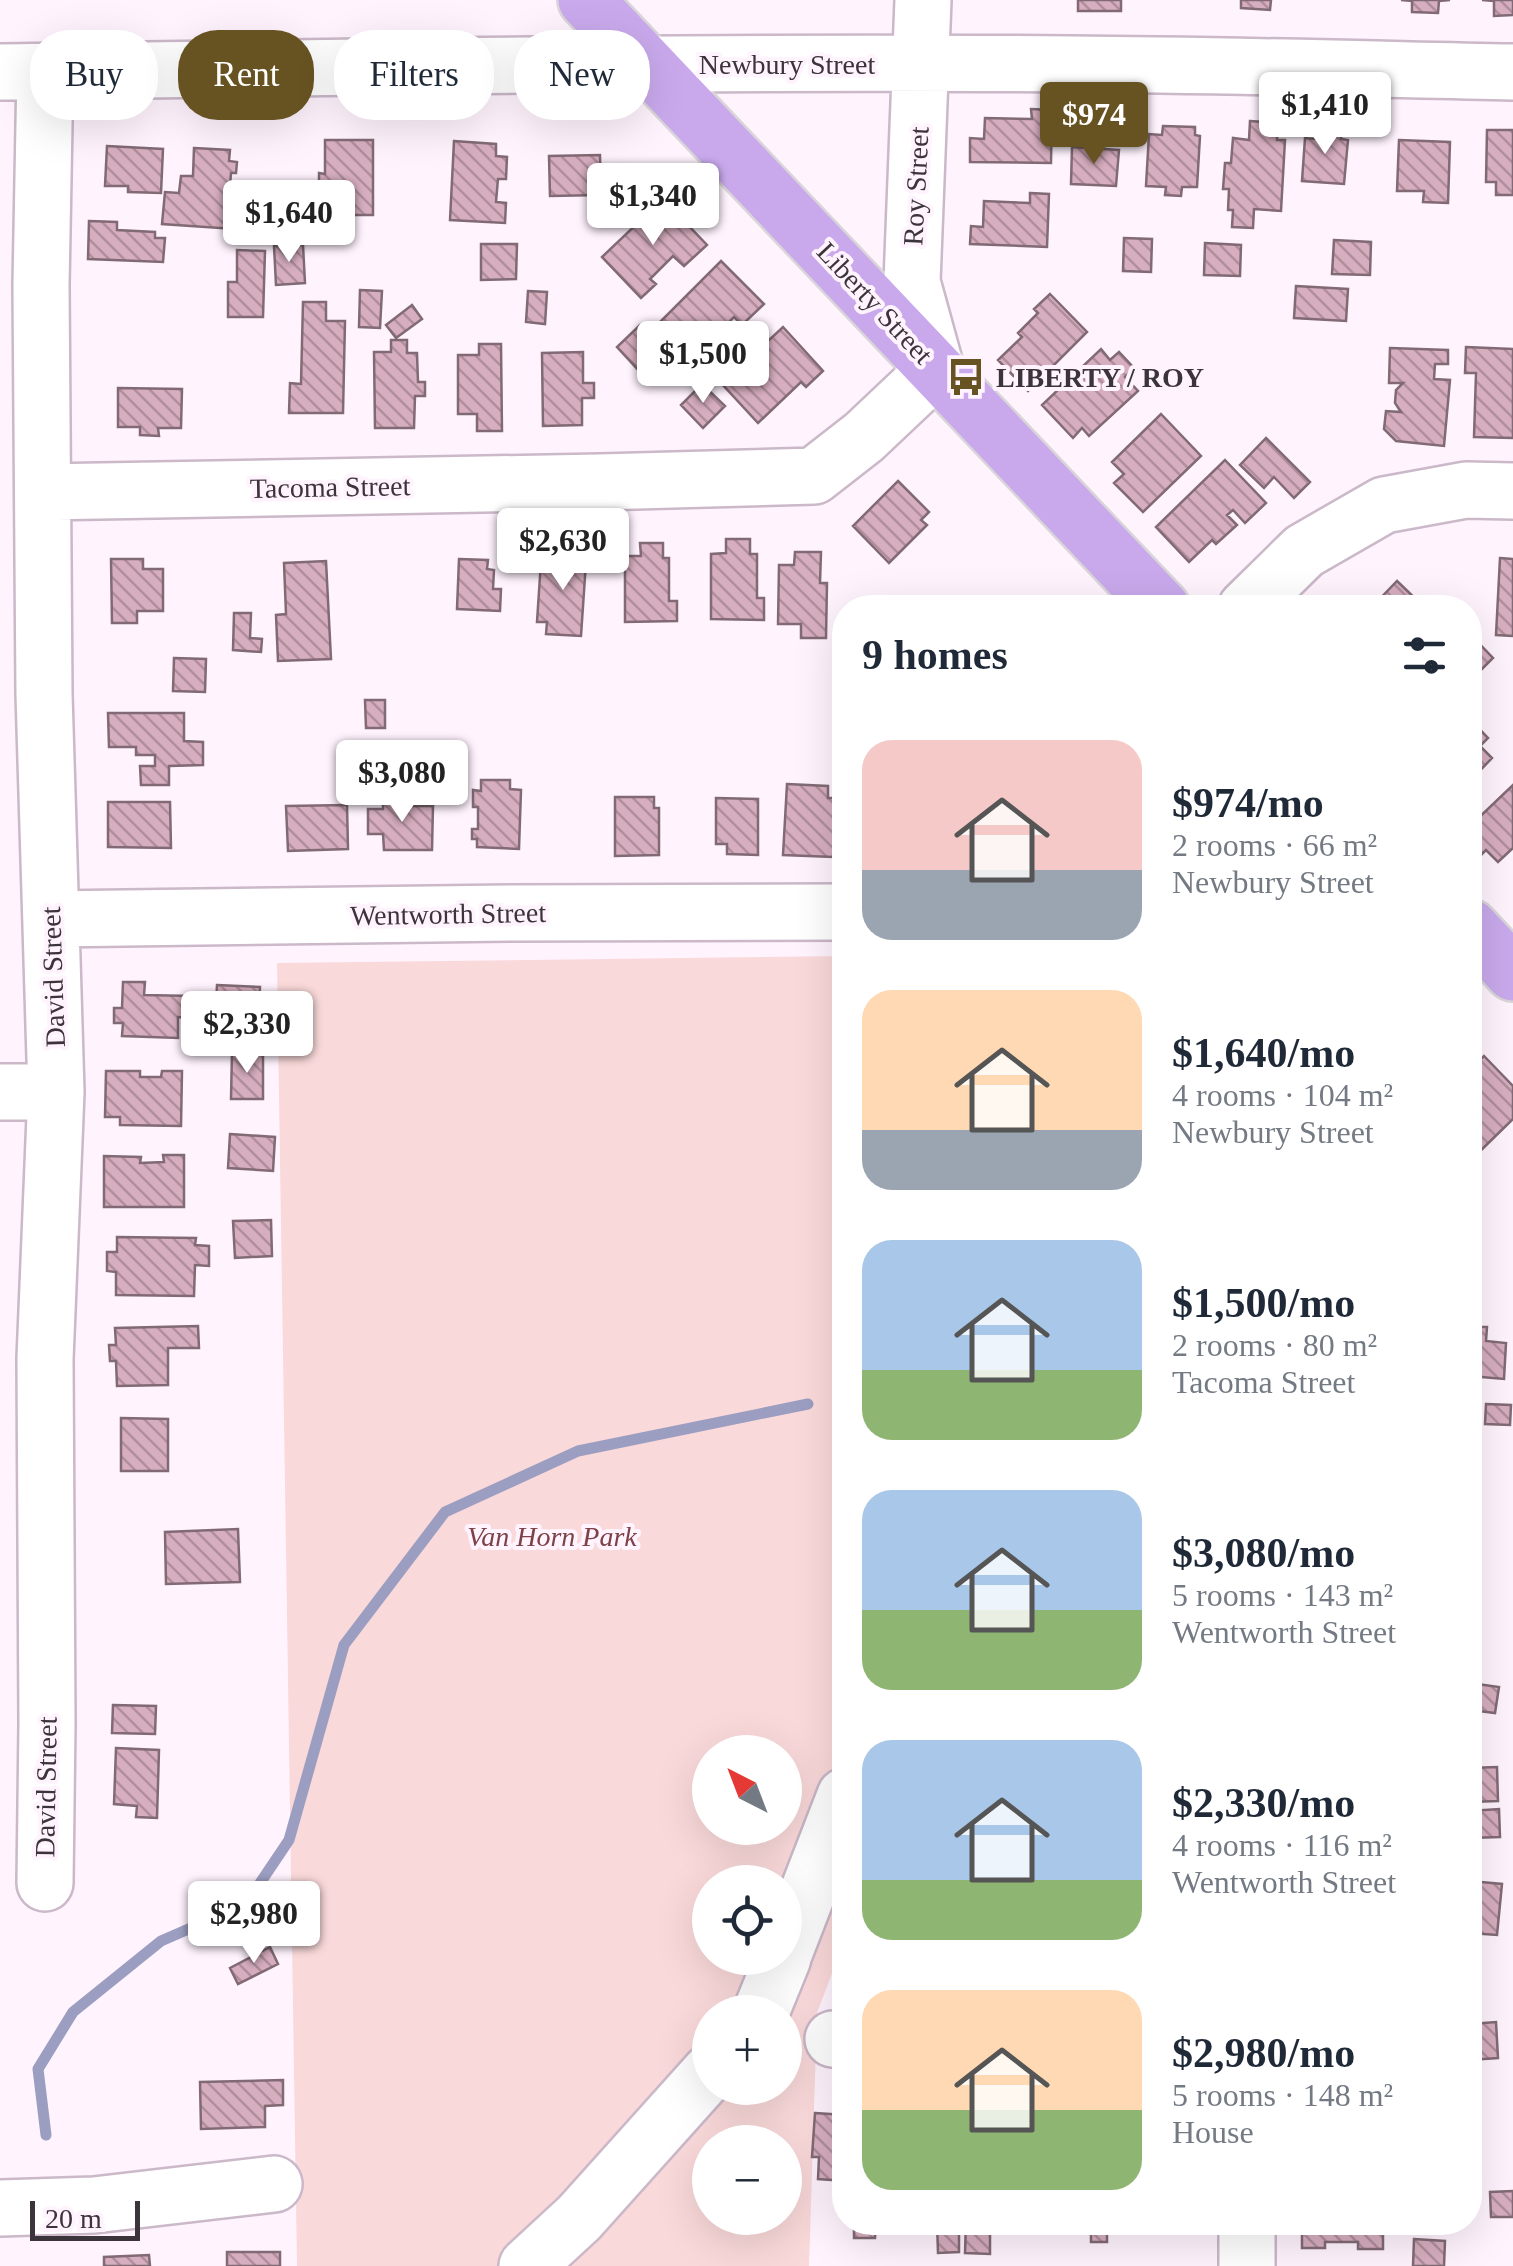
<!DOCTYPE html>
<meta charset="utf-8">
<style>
body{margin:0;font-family:Georgia,serif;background:#f6f6f7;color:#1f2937;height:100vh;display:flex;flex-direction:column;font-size:38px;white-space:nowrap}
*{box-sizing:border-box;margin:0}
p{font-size:32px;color:#747a83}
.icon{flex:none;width:55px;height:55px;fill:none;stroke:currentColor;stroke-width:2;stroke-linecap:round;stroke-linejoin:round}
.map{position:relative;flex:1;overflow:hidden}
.side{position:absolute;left:832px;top:595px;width:650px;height:1640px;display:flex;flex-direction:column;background:#fff;border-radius:40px;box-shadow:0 10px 40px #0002}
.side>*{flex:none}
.hud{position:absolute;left:30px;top:30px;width:652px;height:90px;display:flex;gap:20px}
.needle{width:65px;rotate:318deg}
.tools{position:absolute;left:692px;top:1735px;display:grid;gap:20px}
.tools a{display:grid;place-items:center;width:110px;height:110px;border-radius:50%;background:#fff;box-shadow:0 10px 40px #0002;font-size:50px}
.scale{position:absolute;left:30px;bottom:25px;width:110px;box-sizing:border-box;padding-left:10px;border:5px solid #3b343b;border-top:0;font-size:28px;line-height:35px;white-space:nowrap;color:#3b343b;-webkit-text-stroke:8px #fff3fe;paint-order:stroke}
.price{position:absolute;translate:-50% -85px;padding:0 22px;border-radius:10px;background:#fff;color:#222;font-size:32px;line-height:65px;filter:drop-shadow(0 2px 5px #0008)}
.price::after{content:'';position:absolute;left:50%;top:60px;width:30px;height:22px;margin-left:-15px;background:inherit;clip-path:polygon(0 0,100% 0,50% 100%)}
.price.selected{background:#675221;color:#fff}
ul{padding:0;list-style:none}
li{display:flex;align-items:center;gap:30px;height:250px;padding:0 30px}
li span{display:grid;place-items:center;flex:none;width:280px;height:200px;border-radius:30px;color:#555}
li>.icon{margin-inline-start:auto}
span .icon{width:120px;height:120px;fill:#fffc;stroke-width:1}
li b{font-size:42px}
h2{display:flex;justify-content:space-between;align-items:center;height:120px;padding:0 30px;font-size:42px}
.pill{padding:0 35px;border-radius:40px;background:#fff;box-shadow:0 10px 40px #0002;font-size:35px;line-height:90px}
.pill.selected{background:#675221;color:#fff}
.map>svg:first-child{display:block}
</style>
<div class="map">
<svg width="1513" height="2266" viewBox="0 0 1513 2266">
<defs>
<pattern id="building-back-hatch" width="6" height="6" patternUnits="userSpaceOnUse" patternTransform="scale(2.5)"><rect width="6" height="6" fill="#d7aebf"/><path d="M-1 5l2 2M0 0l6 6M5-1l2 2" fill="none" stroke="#b08e9c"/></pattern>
</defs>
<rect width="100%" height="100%" fill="#fff3fe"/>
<path fill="#fad9da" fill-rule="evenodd" d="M845,956V1939L817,2013L809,2266H297L277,963ZM710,1752H785V1828H710ZM710,1882H785V1958H710ZM710,2012H785V2088H710ZM710,2142H785V2218H710Z"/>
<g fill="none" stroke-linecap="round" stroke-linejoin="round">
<path stroke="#9b9ec1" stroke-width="11" d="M46,2135L38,2069L73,2012L161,1941L246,1904L289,1840L344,1645L445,1512L578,1451L808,1404"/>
</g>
<path fill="url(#building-back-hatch)" stroke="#816a74" stroke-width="2.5" d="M1078,0H1121V11H1078Z
M1241,0H1271L1270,10L1241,8Z
M1401,0H1450L1439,1L1438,13L1412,12V1Z
M1513,0V15L1494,16V1L1482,0Z
M1031,109L1052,110L1051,163L970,162V138L984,139L985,118L1032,119Z
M1250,121L1278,123L1277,140H1285L1281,211L1254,209L1253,228L1232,227L1233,210H1228L1229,189H1223L1225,163H1231L1233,138L1249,140Z
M1163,126L1195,127V135L1200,136L1197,187H1182L1181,196L1165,195L1166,187L1146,186L1149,134L1162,135Z
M1317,126L1342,128L1341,139L1348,140L1344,184L1302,181L1305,138L1316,139Z
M1487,130H1513V195H1496V182H1486Z
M325,140H373V215H339V205L319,204V173L325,174Z
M1399,140L1450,142L1448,203L1423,202L1424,191H1397Z
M454,141L496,144V156L507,157L506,179H498L496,202L506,203L505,223L450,220Z
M107,146L163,149L161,193L128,192V186H105Z
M1072,147L1119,150L1116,186L1071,184Z
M194,148L230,150L229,161L237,162L236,173H231L230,186L237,187L234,229L162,224L165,192L179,193L181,176H193Z
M600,155L601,195L550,196L549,156Z
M1030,193L1049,194L1047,247L970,244L971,226L983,227L984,201L1030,203Z
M663,199L707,245L684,266L673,256L650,279L656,284L641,298L602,257Z
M89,221L117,222V230L155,232V238H165L163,262L88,259Z
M1124,238L1152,239L1151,272L1123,271Z
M1334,240L1371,242L1370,275L1332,274Z
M1205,243L1241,245L1240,276L1204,275Z
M481,244H517L516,279L481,280Z
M303,245L305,283L276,285L274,246Z
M237,250L265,251L263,317H228V282H237Z
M721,261L764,304L742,325L734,317L721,330L716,326L706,336L714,344L703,355L697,349L693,353L661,321Z
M1296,286L1348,289L1346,321L1294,318Z
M360,290L382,291L380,328L359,327Z
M528,291L547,292L545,324L526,322Z
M1050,294L1087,332L1028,391L998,360L1022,337L1018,333L1038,313L1034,309Z
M303,302H326V321H345L343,413H289L290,383L301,384Z
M412,305L422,319L396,338L386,325Z
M640,325L663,350L640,372L617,347Z
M783,327L823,371L806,387L801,382L758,423L722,384Z
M391,340H407V353H417L418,382H425V396H415L414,428H375L374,352H391Z
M479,344H501L502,431H477V414H458V355H479Z
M1466,347L1513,349V438L1474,437L1476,373H1465Z
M1390,348L1448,350V364H1435L1434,379L1450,380L1444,446L1396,441L1384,429L1386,411L1401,412L1395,403L1396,390L1403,383H1389Z
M1101,349L1110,360L1119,352L1134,368L1125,377L1138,391L1089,436L1082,428L1073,438L1042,405Z
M583,352V383H594V398H582V425L543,426L542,353Z
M702,384L725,406L703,428L681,405Z
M118,388L182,389L181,428H158L159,436L140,435V427H118Z
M1161,414L1201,456L1143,512L1114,483L1124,474L1112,462Z
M1266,438L1310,482L1294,498L1274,477L1264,488L1240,465Z
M1225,460L1266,503L1245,523L1233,510L1227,515L1237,525L1216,544L1212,540L1189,562L1156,527Z
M898,481L929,512L921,520L927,525L889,563L853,526Z
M726,539H750V554H757V598H764V620L711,619V554L726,553Z
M640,543H663V558H669V601H677V621L625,622V556H641Z
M560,545L581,546L580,562H586L581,636L546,634L547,622H537L541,561L559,562Z
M795,552H821L820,583H827L826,638H801V624H778L779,565H794Z
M1500,558L1513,559V636L1496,635Z
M111,559H143V569H163V611H137V623H112Z
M459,559L488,560L487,569L494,570L493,589H501L500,611L457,609Z
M326,561L331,659L278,661L276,615L286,614L284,563Z
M1397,581L1422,605L1419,608H1377L1374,605Z
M234,613H251L250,638L262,639L261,652L233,650Z
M1470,634L1493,658L1470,681Z
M174,658L206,659L205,692L173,691Z
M365,700H385V728H366Z
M108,713H184V741L203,742V765L169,766V785H141L140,766H155V755H136V747H109Z
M1470,719L1488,738L1480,746L1492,758L1470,781Z
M481,780H510V789L521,790L519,849L477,847V839H472V829H478V807H473V790L481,791Z
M787,784L828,786V798H836L833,857L783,855Z
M1513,785V848L1498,862L1486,850L1476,860L1470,854V826Z
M383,794H400V806H433L432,850H384L383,834H368V809H383Z
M615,797H654V808H659V855L615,856Z
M716,798L758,799V855L727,854V844H716Z
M108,802H170L171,848L108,847Z
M347,805L348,849L288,851L286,806Z
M123,982H145L144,995L193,996V1018L178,1017V1038L122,1036L123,1023H114V1008H122Z
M217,985L260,987L258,1026L215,1024Z
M232,1052H263V1099H231Z
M1484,1056L1513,1086V1119L1470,1161V1069Z
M106,1071H140V1077H161L162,1071H182L181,1126L120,1125V1117H105Z
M230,1134L275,1137L273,1171L228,1168Z
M163,1155H184V1207H104V1156L141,1157L140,1163L164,1162Z
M271,1220L272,1256L235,1258L233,1221Z
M117,1237L196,1238L195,1245L209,1246V1266L195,1265L194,1296L116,1295V1272L107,1271V1252H117Z
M198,1326L199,1348H168V1385L117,1386L116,1361H110L109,1345H116L115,1328Z
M1472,1327H1487L1486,1341L1506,1343L1504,1379L1470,1376Z
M1486,1404L1511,1405L1510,1425L1485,1424Z
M121,1418L168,1419V1471H121Z
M238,1529L240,1582L166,1584L165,1532Z
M1470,1683L1499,1687L1495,1713L1470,1710Z
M113,1705L156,1706L155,1734L112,1733Z
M116,1748L159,1750L157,1818L136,1817L137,1806L114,1804Z
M1497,1767L1498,1801L1470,1802V1768Z
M1499,1809L1500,1837L1470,1838V1811Z
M1470,1881L1502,1884L1497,1935L1470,1933Z
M270,1947L278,1964L238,1984L230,1968Z
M1496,2022L1498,2058L1470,2060V2024Z
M283,2080V2105L265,2106V2127L201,2129L200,2082Z
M815,2113L845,2115V2181L818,2179L819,2157H812Z
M1513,2191V2217H1491L1490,2192Z
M854,2222H876L875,2238H854Z
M937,2222H959V2252L938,2253Z
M966,2222H990V2254L965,2253Z
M1091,2222H1183V2230H1107V2242H1091Z
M1302,2222H1383V2249H1358V2242H1325V2248H1302Z
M1414,2239L1445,2241L1444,2266H1413Z
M227,2252H280V2266H227Z
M149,2255L150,2266H104V2257Z"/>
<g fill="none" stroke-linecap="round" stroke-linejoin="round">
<g stroke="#cbb8c9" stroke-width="60">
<path id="minor" d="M45,71L41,285L44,694L56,1092L45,1359L47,1724L45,1883
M0,72C357,67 715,61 1072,64C1219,65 1366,69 1513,72
M43,492L600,482L814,476L864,437L936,369L912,282L923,0
M1246,608L1304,551L1384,505L1466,490L1513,491
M51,919L510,913L845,912
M0,1092H56
M785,1951L845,1796
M761,2012L783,1958
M833,2039L845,2040
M0,2208L94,2205L274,2184
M1247,2222V2266
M527,2266L579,2218L710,2072"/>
</g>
<g stroke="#d8d6d8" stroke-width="60">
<path id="major" d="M586,0L1162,608
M1470,927L1513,973"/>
</g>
<use href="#minor" stroke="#fff" stroke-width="55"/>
<use href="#major" stroke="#c9a9ec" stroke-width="55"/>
</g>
<defs>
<g id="bus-bare" transform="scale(3)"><path d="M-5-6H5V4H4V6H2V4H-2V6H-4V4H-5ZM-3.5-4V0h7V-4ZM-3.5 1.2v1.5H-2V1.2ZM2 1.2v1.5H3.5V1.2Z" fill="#675221" stroke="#fff3fe" stroke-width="2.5" paint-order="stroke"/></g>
</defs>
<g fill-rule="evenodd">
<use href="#bus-bare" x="966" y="377"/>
</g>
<g text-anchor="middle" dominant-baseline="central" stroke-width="8" stroke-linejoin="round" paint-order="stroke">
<g font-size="28" fill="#3b343b" stroke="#fff3fe">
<text x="787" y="64">Newbury Street</text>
<text transform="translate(916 186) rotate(-87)">Roy Street</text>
<text transform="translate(875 303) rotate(47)">Liberty Street</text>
<text transform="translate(330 487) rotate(-1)">Tacoma Street</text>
<text transform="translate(448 914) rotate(-1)">Wentworth Street</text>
<text transform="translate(53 977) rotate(-92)">David Street</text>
<text transform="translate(46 1787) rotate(-89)">David Street</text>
</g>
<g font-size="28" font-weight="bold" fill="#3b343b" stroke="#fff3fe" text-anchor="start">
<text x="996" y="377">LIBERTY / ROY</text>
</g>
<g font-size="28" font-style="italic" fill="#7d4247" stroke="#fff3fe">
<text x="552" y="1536">Van Horn Park</text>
</g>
</g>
</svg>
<div class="tools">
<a><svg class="needle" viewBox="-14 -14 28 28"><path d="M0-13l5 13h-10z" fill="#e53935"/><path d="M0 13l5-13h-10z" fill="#747a83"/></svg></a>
<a><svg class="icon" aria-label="locate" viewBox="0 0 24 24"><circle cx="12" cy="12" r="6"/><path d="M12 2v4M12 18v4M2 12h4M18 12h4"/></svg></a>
<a>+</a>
<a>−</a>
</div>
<div class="scale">20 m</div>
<b class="price" style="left:1325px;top:157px">$1,410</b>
<b class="price selected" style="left:1094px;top:167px">$974</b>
<b class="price" style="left:653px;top:248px">$1,340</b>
<b class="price" style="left:289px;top:265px">$1,640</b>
<b class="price" style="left:703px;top:406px">$1,500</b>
<b class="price" style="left:563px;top:593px">$2,630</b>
<b class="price" style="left:402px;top:825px">$3,080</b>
<b class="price" style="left:247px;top:1076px">$2,330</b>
<b class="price" style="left:254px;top:1966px">$2,980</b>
<div class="hud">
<a class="pill">Buy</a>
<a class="pill selected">Rent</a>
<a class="pill">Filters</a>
<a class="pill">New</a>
</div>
<section class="side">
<h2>9 homes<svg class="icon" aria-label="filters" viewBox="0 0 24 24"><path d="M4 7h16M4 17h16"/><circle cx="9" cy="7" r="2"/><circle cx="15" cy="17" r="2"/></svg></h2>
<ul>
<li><span style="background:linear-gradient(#f6c9c9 65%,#9aa5b1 0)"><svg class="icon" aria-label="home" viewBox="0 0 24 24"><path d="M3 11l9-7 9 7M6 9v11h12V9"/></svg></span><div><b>$974/mo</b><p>2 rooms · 66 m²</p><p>Newbury Street</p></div></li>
<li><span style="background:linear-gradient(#ffd9b3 70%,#9aa5b1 0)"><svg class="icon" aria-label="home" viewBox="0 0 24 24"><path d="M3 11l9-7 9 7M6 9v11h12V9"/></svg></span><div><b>$1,640/mo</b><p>4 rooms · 104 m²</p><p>Newbury Street</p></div></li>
<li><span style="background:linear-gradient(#a9c7e8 65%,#8fb573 0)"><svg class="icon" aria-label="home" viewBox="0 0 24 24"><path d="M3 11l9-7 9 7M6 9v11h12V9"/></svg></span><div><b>$1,500/mo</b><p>2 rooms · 80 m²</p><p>Tacoma Street</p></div></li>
<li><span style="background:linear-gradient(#a9c7e8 60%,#8fb573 0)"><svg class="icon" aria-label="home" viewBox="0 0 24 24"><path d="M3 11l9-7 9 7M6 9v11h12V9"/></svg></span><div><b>$3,080/mo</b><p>5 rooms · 143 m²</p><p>Wentworth Street</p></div></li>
<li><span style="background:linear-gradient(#a9c7e8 70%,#8fb573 0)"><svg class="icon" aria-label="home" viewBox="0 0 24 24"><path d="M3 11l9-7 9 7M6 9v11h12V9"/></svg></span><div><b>$2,330/mo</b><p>4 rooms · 116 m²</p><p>Wentworth Street</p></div></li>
<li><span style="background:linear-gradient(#ffd9b3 60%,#8fb573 0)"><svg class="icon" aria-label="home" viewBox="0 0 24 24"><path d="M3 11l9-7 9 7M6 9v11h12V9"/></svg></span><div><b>$2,980/mo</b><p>5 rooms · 148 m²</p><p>House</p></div></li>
</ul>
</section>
</div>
